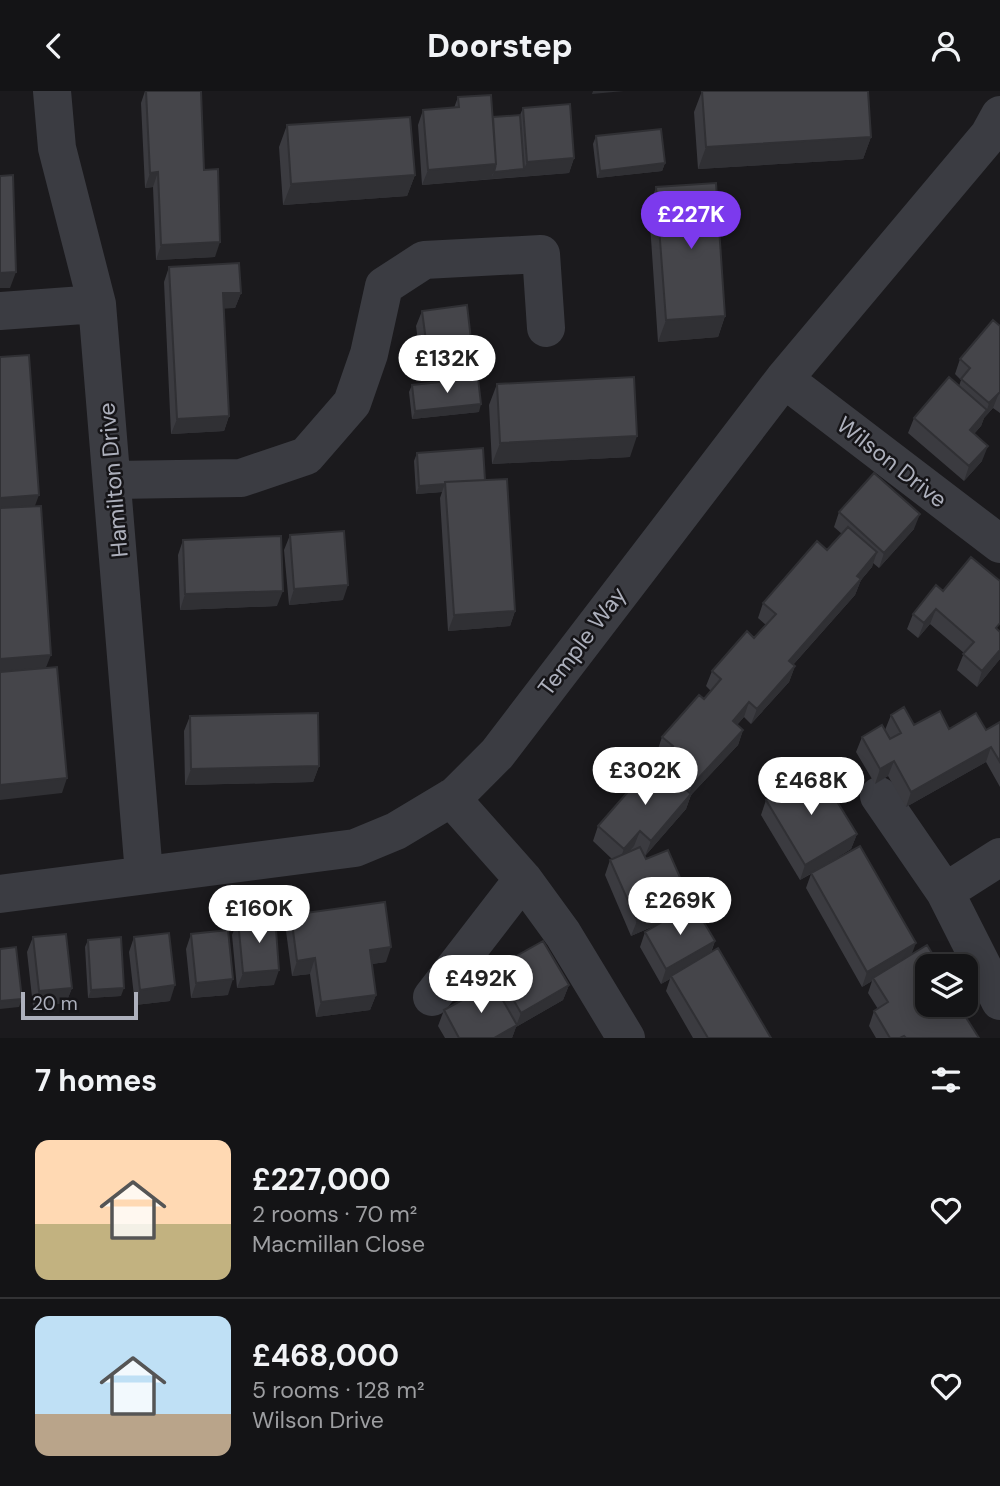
<!DOCTYPE html>
<meta charset="utf-8">
<style>
body{margin:0;font-family:"DM Sans",sans-serif;background:#1d1d1f;color:#f1f3f6;height:100vh;display:flex;flex-direction:column;font-size:26px;white-space:nowrap}
*{box-sizing:border-box;margin:0}
p{font-size:23px;color:#9d9ea1}
.icon{flex:none;width:38px;height:38px;fill:none;stroke:currentColor;stroke-width:2;stroke-linecap:round;stroke-linejoin:round}
.map{position:relative;height:947px;overflow:hidden}
.details{display:flex;flex-direction:column;background:#141416;flex:1}
.details>*{flex:none}
.fabs{position:absolute;left:915px;top:863px;display:grid;gap:14px}
.fabs a{display:grid;place-items:center;width:63px;height:63px;border-radius:14px;background:#141416;box-shadow:0 4px 18px #0003,0 0 0 2px #333335;font-size:35px}
.scale{position:absolute;left:21px;bottom:18px;width:117px;box-sizing:border-box;padding-left:7px;border:4px solid #adb0bc;border-top:0;font-size:19px;line-height:24px;white-space:nowrap;color:#adb0bc;-webkit-text-stroke:5px #161518;paint-order:stroke}
.price{position:absolute;translate:-50% -60px;padding:0 16px;border-radius:24px;background:#fff;color:#222;font-size:23px;line-height:46px;filter:drop-shadow(0 2px 4px #0008)}
.price::after{content:'';position:absolute;left:50%;top:42px;width:21px;height:16px;margin-left:-10px;background:inherit;clip-path:polygon(0 0,100% 0,50% 100%)}
.price.current{background:#7c3aed;color:#fff}
ul{padding:0;list-style:none}
li{display:flex;align-items:center;gap:21px;height:175px;padding:0 35px}
li+li{border-top:2px solid #333335}
li span{display:grid;place-items:center;flex:none;width:196px;height:140px;border-radius:14px;color:#555}
li>.icon{margin-inline-start:auto}
span .icon{width:84px;height:84px;fill:#fffc;stroke-width:1}
li b{font-size:30px}
h2{display:flex;justify-content:space-between;align-items:center;height:84px;padding:0 35px;font-size:30px}
header{display:flex;justify-content:space-between;align-items:center;height:91px;padding:0 35px;background:#141416;font-size:32px;font-weight:800}
.map>svg:first-child{display:block}
</style>
<header><svg class="icon" aria-label="back" viewBox="0 0 24 24"><path d="M15 5l-7 7 7 7"/></svg>Doorstep<svg class="icon" aria-label="person" viewBox="0 0 24 24"><circle cx="12" cy="8" r="4"/><path d="M4 21q1-7 8-7t8 7"/></svg></header>
<div class="map">
<svg width="1000" height="947" viewBox="0 0 1000 947">
<rect width="100%" height="100%" fill="#1b1a1d"/>
<g fill="none" stroke-linecap="round" stroke-linejoin="round">
<path stroke="#3b3c42" stroke-width="38" d="M52,0L57,57L97,213L144,783
M0,220L97,213
M784,288L1000,453
M114,389L241,387L306,365L352,312L369,263L384,195L424,169L541,163L546,237
M879,705L945,801L1000,910
M451,707L523,788L563,843L626,947
M945,801L1000,766
M0,803L355,757L396,740L456,704L497,663L784,288L989,44L1000,24
M432,906L523,788"/>
</g>
<path fill="#3b3b40" d="M145,0H201L204,79L215,166L156,169L153,96L145,97L141,12Z
M702,0L871,46L863,68L698,78L694,21Z
M458,6L493,26L520,24L523,17L574,67L569,82L422,94L418,34L423,19L454,17Z
M287,34L415,84L407,105L283,114L279,56Z
M596,45L665,72L662,80L597,87L593,53Z
M656,96L725,225L718,246L658,251L649,118Z
M169,176L241,202L235,217H224L229,325L224,340L171,343L164,191Z
M422,220L468,281L423,287L416,235Z
M1000,235V322L993,317L984,327L981,335L974,343L982,370L964,390L908,342L914,327L959,295L961,289L955,283L960,268Z
M497,293L630,366L492,373L489,314Z
M412,294L479,321L412,328L409,301Z
M417,362L485,389L515,520L510,535L448,540L440,407L442,401L416,403L414,370Z
M839,421L914,438L879,477L873,472L872,476L861,489L855,504L793,574L795,575L789,591L751,633L744,626L737,634L743,639L738,654L691,704L686,718L645,765L643,763L646,768L689,807L685,818L715,850L711,862L771,947H693L666,900L670,888L661,893L640,856L645,841L661,832L631,845L605,784L610,769L612,768L593,750L598,735L659,675L662,666L657,661L662,646L704,608L711,600L706,595L712,580L754,547L766,534L758,527L763,512L827,459L842,443L834,436Z
M290,444L343,509L289,514L284,459Z
M183,449L277,515L180,519L178,464Z
M943,500L1000,568L977,596L957,579L964,562L930,533L918,547L907,538L913,523Z
M891,624L914,634L949,638L986,639L1000,631V696L986,671L906,716L888,685L875,693L856,661L862,646L891,648L885,639Z
M190,625L319,675L313,691L185,694L184,640Z
M766,709L857,743L851,758L819,778L912,863L920,908L930,924L979,947H876L869,935L874,920L878,918L868,902L872,890L862,896L806,797L811,783L800,789L761,724Z
M291,824L386,871L372,873L376,904L370,919L316,926L310,883L292,885L286,840Z
M238,829L274,894L237,897L232,844Z
M191,843L228,904L191,907L186,858Z
M33,846L72,897L66,912L33,915L27,861Z
M134,846L170,910L135,914L129,861Z
M88,849L121,905L88,907L85,856Z
M495,877L569,894L563,909L516,936L512,947H445L438,935L444,919L490,893Z"/>
<path fill="#303034" d="M593,0H624L592,3Z
M871,46L863,68L698,78L706,56Z
M574,67L569,82L491,88L494,81L524,78L527,71Z
M665,72L662,80L597,87L600,80Z
M496,73L491,88L422,94L428,79Z
M158,81L153,96L145,97L150,82Z
M415,84L407,105L283,114L291,93Z
M220,151L215,166L156,169L161,154Z
M16,181L10,197H0V182Z
M223,202H241L235,217L218,218Z
M725,225L718,246L658,251L666,229Z
M473,266L468,281L423,287L429,272Z
M999,302L993,317L984,327L981,335L964,354L970,339L987,319L989,312Z
M481,313L479,321L412,328L415,320Z
M229,325L224,340L171,343L177,328Z
M637,345L630,366L492,373L500,352Z
M988,355L982,370L964,390L969,375Z
M445,393L442,401L416,403L419,395Z
M39,404L33,420L0,422V407Z
M920,423L914,438L879,477L884,462Z
M877,461L872,476L861,489L855,504L783,585L789,570Z
M348,494L343,509L289,514L294,498Z
M283,500L277,515L180,519L185,503Z
M936,518L930,533L918,547L924,532Z
M515,520L510,535L448,540L454,524Z
M1000,559V568L977,596L982,580Z
M51,564L45,579L0,583V568Z
M795,575L789,591L751,633L757,618Z
M749,611L744,626L727,645L733,630Z
M743,639L738,654L691,704L686,718L645,765L651,750L687,708L693,693Z
M991,656L986,671L906,716L911,701Z
M894,670L888,685L875,693L880,678Z
M319,675L313,691L185,694L191,678Z
M67,687L62,702L0,709V694Z
M640,740L634,755L618,773L624,758Z
M857,743L851,758L800,789L805,774Z
M689,807L683,822L631,845L637,830Z
M715,850L709,866L671,885L670,888L661,893L666,878Z
M916,852L910,868L873,887L872,890L862,896L867,881Z
M391,856L386,871L364,874L370,859Z
M315,867L310,883L292,885L297,870Z
M279,879L274,894L237,897L243,882Z
M233,888L228,904L191,907L196,892Z
M928,892V904L909,915L915,900Z
M175,894L170,910L135,914L140,899Z
M569,894L563,909L516,936L512,947H494L516,935L521,922Z
M72,897L66,912L33,915L39,900Z
M124,897L121,905L88,907L91,899Z
M376,904L370,919L316,926L321,911Z
M22,908L19,916L0,918V910Z"/>
<path fill="#45454a" stroke="#303034" stroke-width="2" d="M146,0H201L204,79L218,78L220,151L161,154L158,81L150,82Z
M702,0H868L871,46L706,56Z
M491,4L496,73L428,79L423,19L459,16L458,6Z
M570,13L574,67L527,71L523,17Z
M520,24L524,78L494,81L496,73L493,26Z
M410,26L415,84L291,93L287,34Z
M661,38L665,72L600,80L596,45Z
M13,84L16,181L0,182V85Z
M716,92L725,225L666,229L656,96Z
M239,172L241,202H223L229,325L177,328L169,176Z
M467,214L473,266L429,272L422,220Z
M993,229L1000,235V302H999L989,312L961,288L970,277L960,268Z
M29,264L39,404L0,407V266Z
M634,286L637,345L500,352L497,293Z
M949,286L987,319L970,339L988,355L969,375L914,327Z
M478,287L481,313L415,320L412,294Z
M483,357L485,389L445,391V393L419,395L417,362Z
M874,382L920,423L884,462L839,421Z
M507,388L515,520L454,524L445,391Z
M41,415L51,564L0,568V417Z
M848,436L877,461L857,485L861,488L789,570L795,575L757,618L749,611L733,630L743,639L693,693L662,666L673,655L662,646L699,604L704,608L721,588L712,580L747,540L754,547L776,523L763,512L817,450L827,459Z
M344,440L348,494L294,498L290,444Z
M281,445L283,500L185,503L183,449Z
M971,466L1000,490V532L996,537L1000,541V559L982,580L963,563L974,551L936,518L924,532L913,523L936,494L943,500Z
M57,576L67,687L0,694V581Z
M904,616L914,634L940,620L949,638L976,622L986,639L1000,631V671L991,656L911,701L894,670L880,678L862,646L882,634L890,648L901,642L891,624Z
M318,622L319,675L191,678L190,625Z
M654,671L691,703L651,750L640,740L624,758L598,735Z
M817,678L857,743L805,774L766,709Z
M860,755L916,852L867,881L811,782Z
M640,756L646,768L668,759L689,807L637,830L610,769Z
M385,811L391,856L370,859L376,904L321,911L315,867L297,870L291,824Z
M693,813L715,850L666,878L645,841Z
M275,825L279,879L243,882L238,829Z
M228,839L233,888L196,892L191,843Z
M169,842L175,894L140,899L134,846Z
M66,843L72,897L39,900L33,846Z
M121,846L124,897L91,899L88,849Z
M543,850L569,894L521,922L495,877Z
M927,854L940,875H928V892L915,900L930,924L948,914H958L979,947H906L904,945L900,947H890L874,920L888,911L873,887Z
M16,856L22,908L0,910V858Z
M718,857L771,947H708L671,885Z
M493,892L517,934L494,947H459L444,919Z"/>
<g text-anchor="middle" dominant-baseline="central" stroke-width="5" stroke-linejoin="round" paint-order="stroke">
<g font-size="23" fill="#adb0bc" stroke="#161518">
<text transform="translate(892 371) rotate(38)">Wilson Drive</text>
<text transform="translate(113 389) rotate(-95)">Hamilton Drive</text>
<text transform="translate(582 550) rotate(-53)">Temple Way</text>
</g>
</g>
</svg>
<div class="fabs">
<a><svg class="icon" aria-label="layers" viewBox="0 0 24 24"><path d="M12 4l9 5-9 5-9-5zM3 14l9 5 9-5"/></svg></a>
</div>
<div class="scale">20 m</div>
<b class="price current" style="left:691px;top:160px">£227K</b>
<b class="price" style="left:447px;top:304px">£132K</b>
<b class="price" style="left:645px;top:716px">£302K</b>
<b class="price" style="left:811px;top:726px">£468K</b>
<b class="price" style="left:680px;top:846px">£269K</b>
<b class="price" style="left:259px;top:854px">£160K</b>
<b class="price" style="left:481px;top:924px">£492K</b>
</div>
<section class="details">
<h2>7 homes<svg class="icon" aria-label="filters" viewBox="0 0 24 24"><path d="M4 7h16M4 17h16"/><circle cx="9" cy="7" r="2"/><circle cx="15" cy="17" r="2"/></svg></h2>
<ul>
<li><span style="background:linear-gradient(#ffd9b3 60%,#c2b280 0)"><svg class="icon" aria-label="home" viewBox="0 0 24 24"><path d="M3 11l9-7 9 7M6 9v11h12V9"/></svg></span><div><b>£227,000</b><p>2 rooms · 70 m²</p><p>Macmillan Close</p></div><svg class="icon" aria-label="heart" viewBox="0 0 24 24"><path d="M12 20l-8-8c-3-5 5-10 8-4 3-6 11-1 8 4z"/></svg></li>
<li><span style="background:linear-gradient(#bfe0f5 70%,#b9a48a 0)"><svg class="icon" aria-label="home" viewBox="0 0 24 24"><path d="M3 11l9-7 9 7M6 9v11h12V9"/></svg></span><div><b>£468,000</b><p>5 rooms · 128 m²</p><p>Wilson Drive</p></div><svg class="icon" aria-label="heart" viewBox="0 0 24 24"><path d="M12 20l-8-8c-3-5 5-10 8-4 3-6 11-1 8 4z"/></svg></li>
</ul>
</section>
